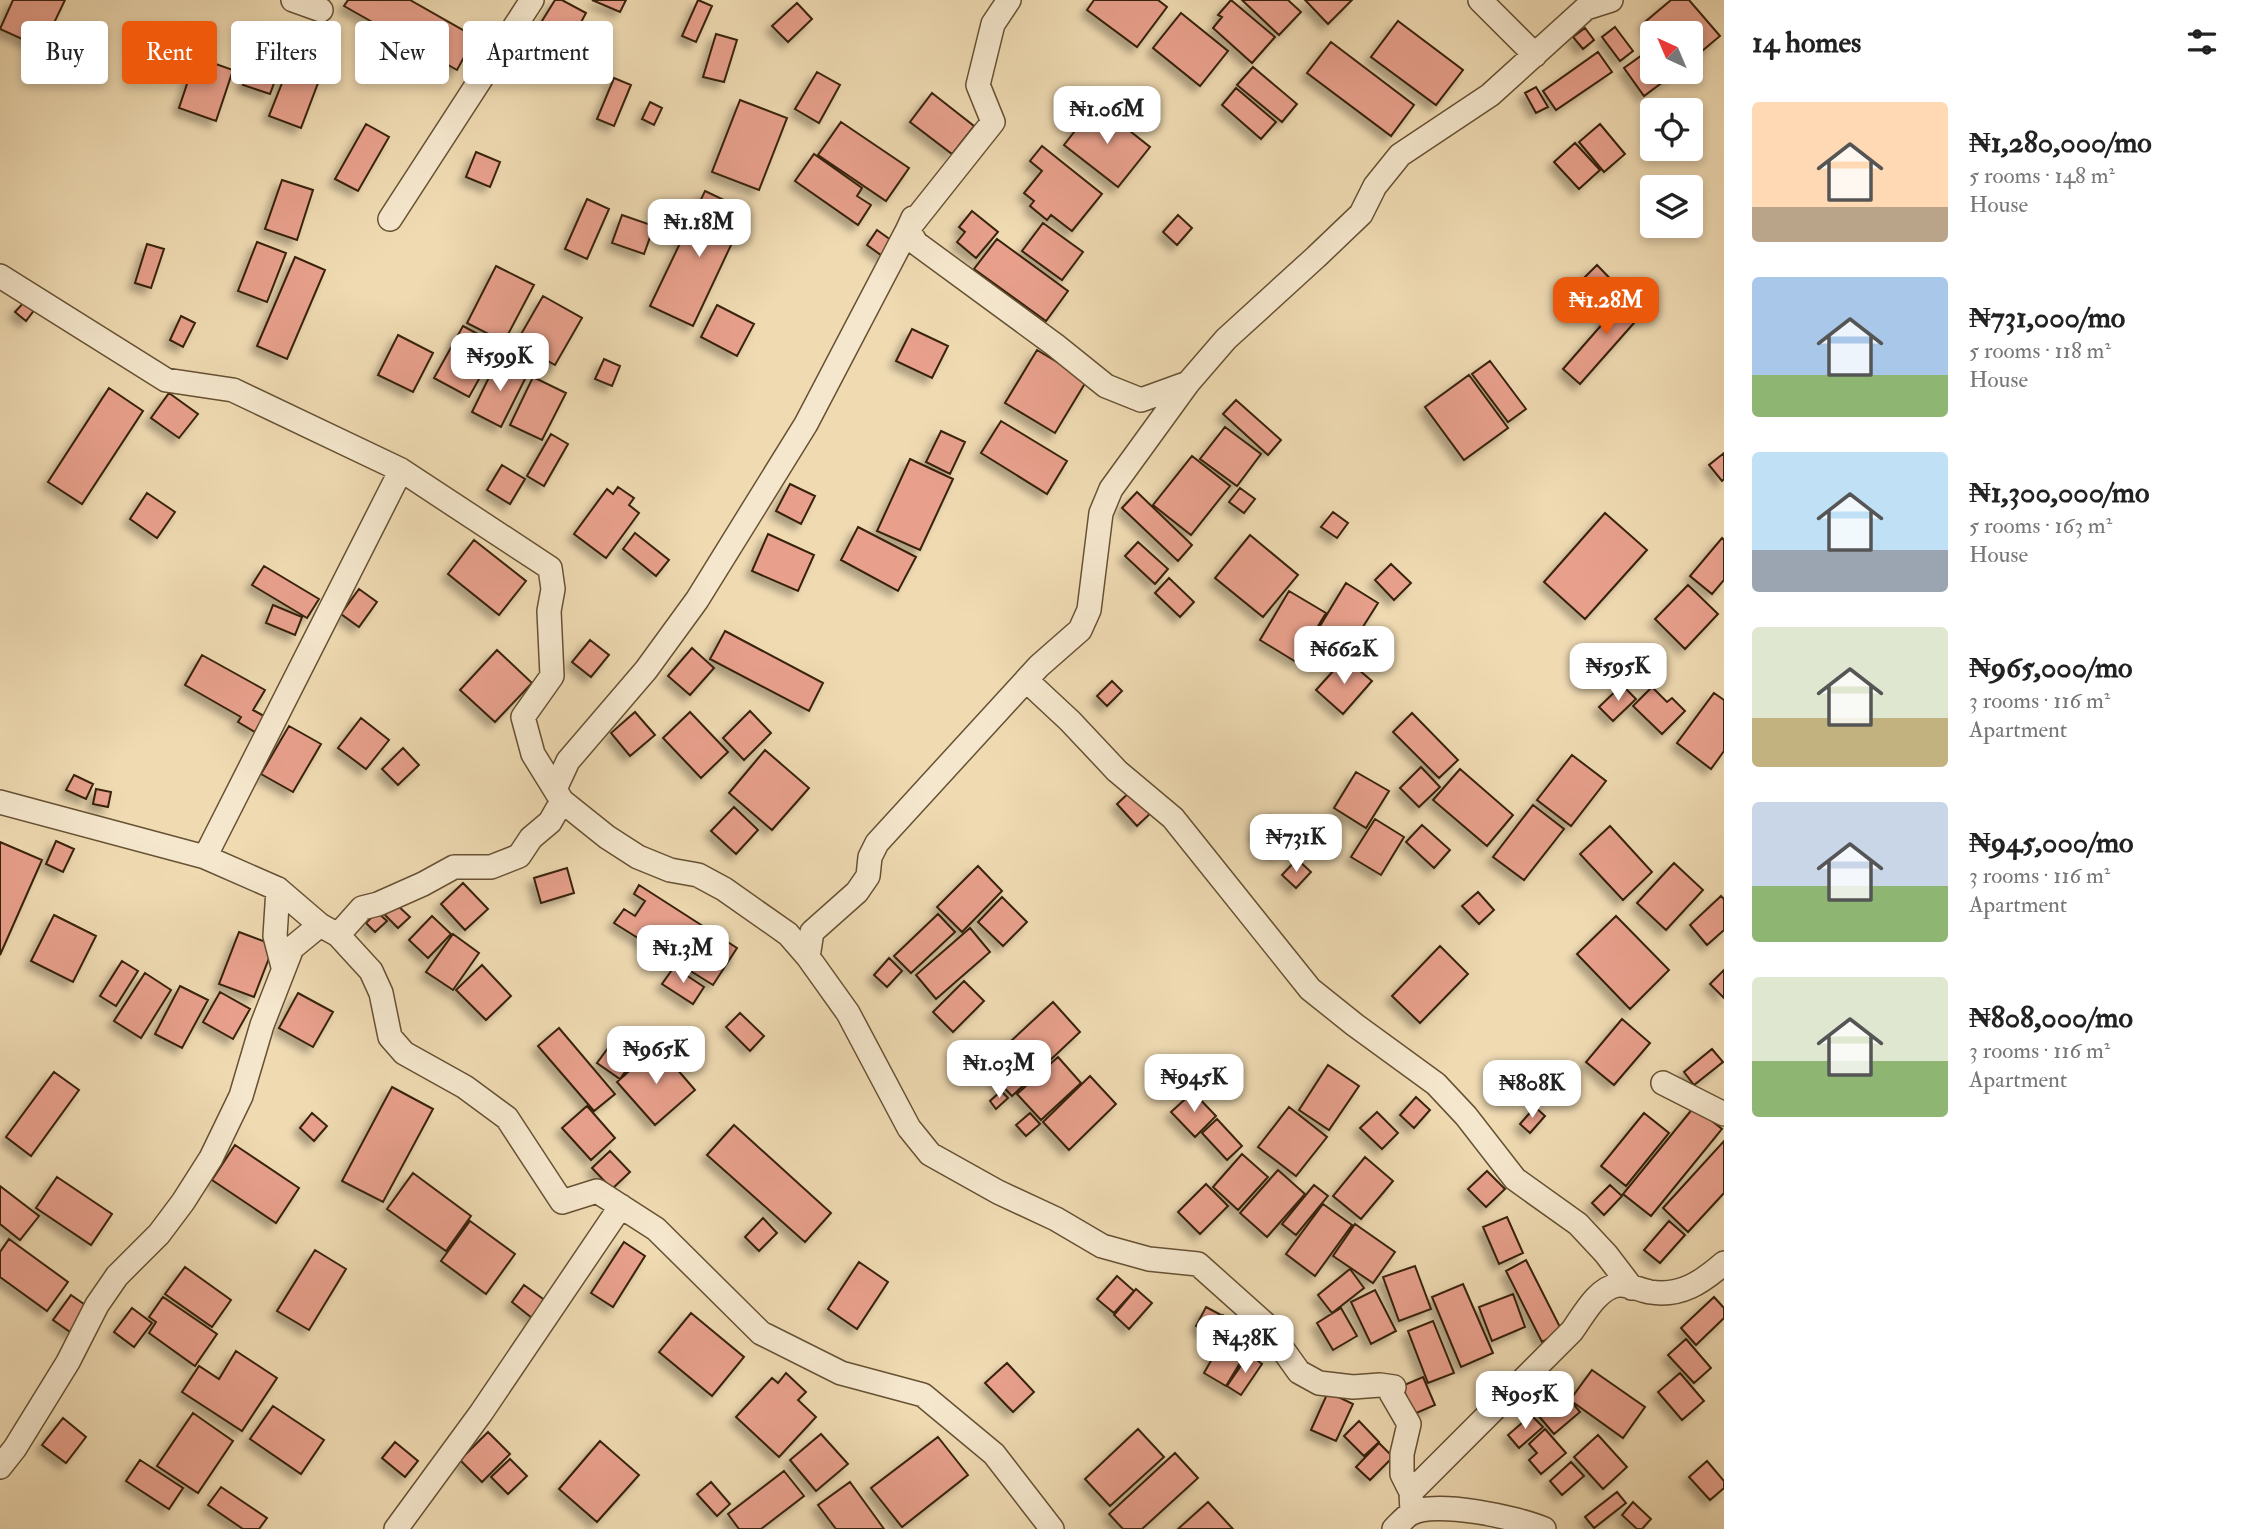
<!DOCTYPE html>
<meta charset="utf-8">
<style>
body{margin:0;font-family:"IM FELL Double Pica",serif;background:#f2f2f2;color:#222;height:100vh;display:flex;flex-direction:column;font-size:26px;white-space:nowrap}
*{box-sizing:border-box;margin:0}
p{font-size:23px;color:#767676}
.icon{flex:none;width:38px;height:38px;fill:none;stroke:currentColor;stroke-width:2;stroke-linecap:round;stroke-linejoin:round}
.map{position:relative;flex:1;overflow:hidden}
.side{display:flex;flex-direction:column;background:#fff;width:525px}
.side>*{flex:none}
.guide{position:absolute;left:21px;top:21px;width:665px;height:63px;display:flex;gap:14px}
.needle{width:46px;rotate:316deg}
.controls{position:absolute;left:1640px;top:21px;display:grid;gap:14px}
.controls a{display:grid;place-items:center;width:63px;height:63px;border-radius:7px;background:#fff;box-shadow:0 4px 10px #0003;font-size:35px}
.price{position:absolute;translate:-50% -60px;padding:0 16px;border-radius:14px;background:#fff;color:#222;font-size:23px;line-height:46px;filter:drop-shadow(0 2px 4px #0008)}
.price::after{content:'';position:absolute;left:50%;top:42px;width:21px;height:16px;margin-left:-10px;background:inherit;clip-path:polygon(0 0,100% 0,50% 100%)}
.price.on{background:#ea580c;color:#fff}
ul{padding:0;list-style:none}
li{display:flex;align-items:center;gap:21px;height:175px;padding:0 28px}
li span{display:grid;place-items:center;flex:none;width:196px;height:140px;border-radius:7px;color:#555}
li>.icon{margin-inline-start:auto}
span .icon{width:84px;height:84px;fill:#fffc;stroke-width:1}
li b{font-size:30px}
h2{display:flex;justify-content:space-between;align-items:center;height:84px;padding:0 28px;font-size:30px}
.pill{padding:0 24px;border-radius:7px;background:#fff;box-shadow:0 4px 10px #0003;font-size:24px;line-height:63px}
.pill.on{background:#ea580c;color:#fff}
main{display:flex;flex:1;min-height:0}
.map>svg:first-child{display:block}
</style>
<main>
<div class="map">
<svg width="1724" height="1529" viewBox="0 0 1724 1529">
<defs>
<filter id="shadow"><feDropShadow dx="-6" dy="6" stdDeviation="3.5" flood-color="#0004"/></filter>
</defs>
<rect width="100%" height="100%" fill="#efdab2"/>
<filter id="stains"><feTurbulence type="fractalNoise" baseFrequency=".00286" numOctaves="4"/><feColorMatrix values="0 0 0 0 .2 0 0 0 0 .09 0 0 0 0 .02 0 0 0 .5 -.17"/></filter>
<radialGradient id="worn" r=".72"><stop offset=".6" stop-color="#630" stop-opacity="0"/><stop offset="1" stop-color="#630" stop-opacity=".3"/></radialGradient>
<path fill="#e8a08c" stroke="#382309" stroke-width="2" filter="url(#shadow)" d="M13,0H65L42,48L0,29Z
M348,0H410L475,37L457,70L344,6Z
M555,0H562L586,13L564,54L561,53L551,71L531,60L534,55L524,50Z
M592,0H626L620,12Z
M698,0L712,6L696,42L682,36Z
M1094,0H1158L1167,7L1137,47L1087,10Z
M1231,0L1275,37L1252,63L1213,28L1222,17L1218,15Z
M1242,0H1288L1301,12L1279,35Z
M1305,0H1352L1328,24Z
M1671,0H1689L1720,36L1690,61V33H1654L1645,22Z
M797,3L812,19L788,42L772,26Z
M1181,13L1228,51L1200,86L1153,48Z
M1398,21L1463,70L1436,105L1371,57Z
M1615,27L1633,51L1620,61L1602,37Z
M1585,28L1594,40L1583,49L1573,37Z
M716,34L737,40L724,82L703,77Z
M1331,42L1414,105L1391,136L1307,73Z
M258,45L285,54L270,94L243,85Z
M1652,48V72L1675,73L1644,96L1624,68Z
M1598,52L1612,72L1556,110L1543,91Z
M196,57L233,70L216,121L179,108Z
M290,63L321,75L301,128L269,116Z
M1253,67L1297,104L1282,122L1237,85Z
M817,72L840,85L819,123L795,109Z
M614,78L631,85L614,126L597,119Z
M1536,87L1548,107L1536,113L1525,93Z
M1236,88L1276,122L1261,139L1222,105Z
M932,93L974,126L952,154L910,122Z
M740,100L787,118L759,190L712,172Z
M650,102L662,108L654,125L642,119Z
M1096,104L1150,147L1118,187L1064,145Z
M841,122L909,168L886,201L818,155Z
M366,124L389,137L358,191L335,179Z
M1600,124L1625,154L1604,172L1579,142Z
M1575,143L1600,170L1579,189L1554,162Z
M1042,146L1102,194L1072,231L1051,215L1047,220L1030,206L1034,201L1024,193L1042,171L1030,161Z
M476,152L500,162L490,187L466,177Z
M814,154L862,188L857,196L871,205L858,225L795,181Z
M282,180L313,190L297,240L265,229Z
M705,191L747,211L693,326L650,306Z
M587,199L609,209L587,259L565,249Z
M972,211L998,232L976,258L957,242L965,232L959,227Z
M622,215L654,226L644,254L612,243Z
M1178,215L1192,228L1177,245L1163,232Z
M1043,223L1083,252L1062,280L1022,251Z
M877,230L895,243L885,258L867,245Z
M997,239L1068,291L1046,321L974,269Z
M257,242L286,253L267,302L238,291Z
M147,244L164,249L151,288L135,283Z
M295,257L325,270L287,359L257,346Z
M1597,265L1625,294L1607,312L1578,284Z
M496,266L534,285L504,342L467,323Z
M1632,290L1649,306L1580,384L1563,369Z
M543,296L582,318L555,365L516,343Z
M25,301L35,309L26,321L15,312Z
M717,305L754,324L737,356L701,337Z
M181,316L195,323L183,347L170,340Z
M463,326L498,345L469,397L434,378Z
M912,329L948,346L932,378L896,361Z
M398,335L433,353L413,392L378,375Z
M1037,350L1087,380L1055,433L1005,403Z
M498,359L528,373L501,427L472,412Z
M604,359L620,366L612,386L595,379Z
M1490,361L1526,409L1508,422L1472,374Z
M1469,375L1508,428L1464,460L1425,407Z
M533,377L566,393L542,440L510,425Z
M109,388L143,411L82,504L48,482Z
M169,393L198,414L179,438L151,418Z
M1236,400L1281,440L1268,455L1223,414Z
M1001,421L1067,461L1047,494L981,453Z
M1225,427L1261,454L1237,486L1200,459Z
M941,431L965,442L950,474L926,462Z
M551,434L568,444L544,486L527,476Z
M1724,453V479L1722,481L1709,465Z
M1192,456L1230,486L1191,535L1153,505Z
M910,459L953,479L920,550L877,531Z
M502,465L525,479L510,504L487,490Z
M790,484L815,496L801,524L776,511Z
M618,487L634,498L629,505L639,513L606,558L574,534L607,489L613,494Z
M1240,488L1255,499L1244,513L1229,502Z
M1137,492L1192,545L1178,561L1122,508Z
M147,493L175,512L157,538L130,519Z
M1333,512L1348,523L1337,538L1321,527Z
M1605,513L1647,550L1585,619L1544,582Z
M858,527L916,557L898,591L841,560Z
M635,533L669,560L656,576L623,549Z
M768,534L814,555L798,591L752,571Z
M1250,535L1298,575L1263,617L1215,578Z
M1722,538L1724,540V580L1712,594L1690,576Z
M474,540L526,581L499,615L448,574Z
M1138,542L1168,569L1155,584L1125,556Z
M1391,564L1411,583L1394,600L1375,580Z
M264,566L319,599L307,618L252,585Z
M1169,578L1194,602L1180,617L1155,593Z
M1346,583L1378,603L1342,660L1311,641Z
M1688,585L1718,614L1685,649L1655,619Z
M359,589L377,602L359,627L341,614Z
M1289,591L1326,613L1296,662L1260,640Z
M273,605L302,617L295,635L266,623Z
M725,631L823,683L809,711L710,659Z
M590,640L609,655L591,677L572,662Z
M692,648L714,668L690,695L668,676Z
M497,650L532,683L495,722L460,690Z
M202,655L265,690L253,710L264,716L255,732L238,722L241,717L185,685Z
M1345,658L1372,681L1343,714L1316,690Z
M1112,681L1122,691L1107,706L1097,696Z
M1622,685L1636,699L1613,721L1599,707Z
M1652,687L1667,702L1672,698L1685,711L1662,734L1633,706Z
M1714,693L1724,700V751L1711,769L1677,743Z
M750,711L771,733L744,760L723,738Z
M635,712L655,735L630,756L611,733Z
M690,712L728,752L701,778L663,738Z
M1412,713L1458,760L1439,778L1393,732Z
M361,718L389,740L366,769L338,748Z
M289,726L321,744L293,792L261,774Z
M403,748L419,765L398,785L382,769Z
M765,750L809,788L772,830L729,793Z
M1572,755L1606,781L1571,826L1537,800Z
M1421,767L1440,787L1419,807L1400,788Z
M1460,769L1513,815L1487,846L1433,800Z
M1356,772L1389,791L1366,828L1334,808Z
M74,775L93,784L86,799L66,790Z
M96,789L111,792L108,807L93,804Z
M1133,789L1153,811L1137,826L1117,804Z
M1533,805L1564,829L1524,880L1493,857Z
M734,807L758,830L736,854L711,831Z
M1271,815L1293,835L1277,853L1255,832Z
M1299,819L1311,833L1301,841L1289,828Z
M1375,819L1404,837L1381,875L1351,857Z
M1422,825L1450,850L1434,868L1406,842Z
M1610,826L1652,872L1623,900L1580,854Z
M56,841L74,849L63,872L46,864Z
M0,842L42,860L0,955Z
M1297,859L1311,872L1296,888L1282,875Z
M1674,863L1703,890L1666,930L1637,903Z
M978,866L1002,891L962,932L937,907Z
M567,868L574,893L541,903L534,878Z
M463,883L488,909L465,930L441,904Z
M639,885L737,948L713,985L614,923L624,909L635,916L645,901L634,894Z
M1478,892L1494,910L1479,924L1462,906Z
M1721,896L1724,899V930L1707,945L1690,925Z
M1002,897L1027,922L1003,946L978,922Z
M396,904L410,917L398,928L385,915Z
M377,912L387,921L375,932L366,923Z
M938,914L955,932L911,973L894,956Z
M54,915L96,936L73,982L31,961Z
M432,916L451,934L428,958L409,940Z
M1616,916L1669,970L1630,1009L1577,954Z
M970,928L990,952L936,999L916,975Z
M239,932L274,945L254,997L219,984Z
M453,934L479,953L453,990L426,972Z
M1440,946L1468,974L1420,1023L1392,996Z
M889,958L902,971L887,987L874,975Z
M122,961L138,971L116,1006L100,996Z
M482,965L511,996L486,1020L456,990Z
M674,967L704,987L693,1004L662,984Z
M1724,970V998L1710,984Z
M145,973L171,990L141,1038L114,1021Z
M964,981L984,1001L953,1032L933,1012Z
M180,986L208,1000L182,1048L155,1034Z
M220,992L250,1009L233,1039L203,1022Z
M298,993L333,1012L313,1047L279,1028Z
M1053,1002L1080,1032L1012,1096L984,1066Z
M740,1013L764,1036L750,1051L726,1027Z
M1622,1019L1650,1043L1614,1085L1586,1062Z
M559,1028L615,1094L594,1111L538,1046Z
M622,1029L645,1044L620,1079L597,1063Z
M657,1046L695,1090L655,1125L617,1082Z
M1712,1049L1723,1062L1694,1085L1684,1072Z
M1058,1057L1081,1083L1041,1120L1017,1094Z
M1328,1065L1359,1086L1329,1130L1299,1110Z
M54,1072L79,1090L31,1156L6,1137Z
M1090,1076L1116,1104L1069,1150L1043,1122Z
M392,1087L433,1109L383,1202L342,1181Z
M1001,1091L1008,1098L996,1109L990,1101Z
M1193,1092L1216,1116L1195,1137L1171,1112Z
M1416,1097L1430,1110L1414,1128L1400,1115Z
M587,1106L615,1138L591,1160L562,1128Z
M1289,1107L1327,1137L1296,1176L1258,1147Z
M1535,1107L1545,1116L1530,1133L1520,1124Z
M1694,1107L1722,1129L1651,1216L1623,1194Z
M1377,1112L1398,1133L1382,1149L1360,1128Z
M312,1113L327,1126L314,1141L300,1128Z
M1030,1113L1040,1124L1026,1136L1016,1125Z
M1644,1113L1669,1133L1626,1186L1601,1166Z
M1217,1119L1242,1146L1227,1160L1202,1133Z
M734,1125L831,1213L805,1242L707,1155Z
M1724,1141V1193L1688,1232L1663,1208Z
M235,1145L299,1188L276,1223L212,1180Z
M610,1151L630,1172L612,1189L592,1168Z
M1242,1154L1268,1177L1238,1210L1213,1187Z
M1365,1157L1393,1181L1361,1219L1333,1196Z
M1278,1170L1305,1194L1267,1237L1240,1213Z
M1487,1171L1505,1189L1486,1207L1468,1189Z
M413,1173L471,1216L446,1251L387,1209Z
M57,1177L112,1214L91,1245L36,1208Z
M1206,1184L1228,1206L1200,1234L1178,1212Z
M1314,1185L1328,1196L1296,1235L1282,1224Z
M1610,1185L1622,1196L1604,1215L1592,1203Z
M0,1186L39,1216L20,1240L0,1224Z
M1323,1204L1352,1225L1315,1276L1286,1254Z
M1507,1217L1523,1253L1499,1264L1483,1227Z
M763,1218L777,1233L759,1251L745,1237Z
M470,1221L515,1254L486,1294L441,1261Z
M1669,1221L1685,1235L1660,1263L1644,1250Z
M1355,1224L1395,1252L1373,1283L1333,1256Z
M9,1239L68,1282L47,1311L0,1277V1252Z
M624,1242L645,1256L613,1307L591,1293Z
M315,1250L346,1269L309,1330L277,1311Z
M1526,1260L1562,1331L1542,1342L1506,1271Z
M859,1262L888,1282L857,1329L828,1309Z
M1415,1266L1431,1309L1399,1321L1383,1277Z
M185,1267L231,1300L212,1327L165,1294Z
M1350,1269L1364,1288L1332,1313L1318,1295Z
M1117,1276L1134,1291L1114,1313L1097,1299Z
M1463,1284L1493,1353L1461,1367L1432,1297Z
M524,1285L550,1304L537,1322L512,1302Z
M1136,1289L1152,1303L1129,1329L1114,1315Z
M1375,1290L1396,1331L1371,1344L1351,1302Z
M1513,1294L1525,1327L1492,1341L1479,1307Z
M71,1295L91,1309L73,1334L53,1320Z
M163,1297L217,1334L195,1366L149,1333L156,1322L149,1317Z
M1714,1297L1724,1308V1318L1696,1345L1681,1328Z
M1206,1307L1221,1315L1211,1334L1196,1326Z
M132,1308L152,1323L134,1347L114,1332Z
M1341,1308L1357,1336L1333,1350L1317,1323Z
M691,1313L744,1357L712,1396L659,1352Z
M1223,1315L1239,1325L1226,1346L1210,1335Z
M1433,1321L1454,1373L1428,1383L1408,1331Z
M1686,1339L1711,1368L1694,1383L1668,1355Z
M1220,1345L1243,1358L1226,1386L1204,1373Z
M236,1351L277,1378L242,1431L182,1392L199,1366L219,1379Z
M1249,1354L1262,1364L1241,1395L1227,1386Z
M1007,1363L1034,1392L1013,1412L985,1383Z
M1592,1370L1645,1407L1623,1438L1570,1400Z
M786,1373L806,1392L798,1400L816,1417L779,1457L736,1417L772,1378L778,1383Z
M1680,1373L1704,1401L1682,1420L1658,1392Z
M1423,1377L1435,1405L1414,1414L1402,1386Z
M1328,1392L1353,1404L1336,1441L1311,1430Z
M1564,1393L1580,1412L1554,1434L1538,1415Z
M273,1406L324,1440L301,1474L250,1439Z
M193,1413L233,1441L198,1493L157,1466Z
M1531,1415L1543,1427L1519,1448L1508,1435Z
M63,1418L86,1437L66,1463L42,1445Z
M1359,1421L1379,1442L1364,1456L1344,1436Z
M1138,1429L1164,1457L1110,1506L1085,1479Z
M1545,1429L1566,1453L1541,1474L1529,1460L1537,1453L1529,1444Z
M488,1432L510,1454L482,1482L460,1460Z
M821,1434L848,1464L816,1491L790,1460Z
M1598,1435L1627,1467L1603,1489L1574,1457Z
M938,1437L968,1475L902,1527L871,1488Z
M600,1441L639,1475L597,1522L559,1489Z
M395,1442L418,1461L405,1477L382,1458Z
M1379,1443L1393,1457L1370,1480L1356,1467Z
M1175,1453L1198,1478L1142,1529H1123L1109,1514Z
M510,1459L527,1476L508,1494L491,1477Z
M140,1460L183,1488L169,1509L126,1481Z
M1707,1461L1724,1481V1488L1710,1500L1689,1477Z
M1571,1462L1584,1476L1562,1495L1550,1481Z
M784,1471L804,1496L761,1529H739L728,1514Z
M711,1482L730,1504L717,1516L697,1494Z
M850,1482L884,1529H836L818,1505Z
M221,1487L267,1518L259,1529H243L208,1505Z
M1617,1492L1626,1503L1594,1528L1585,1517Z
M1208,1502L1233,1529H1178Z
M1633,1502L1651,1519L1642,1529H1637L1622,1515Z"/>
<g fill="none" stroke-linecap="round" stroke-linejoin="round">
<g stroke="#665133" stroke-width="26">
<path id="street" d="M293,0L321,10
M1480,0L1535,55
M913,218L908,229L916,243L1055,345L1106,386L1141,400L1188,383
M390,219L532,0
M0,276L166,380L233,390L401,470L550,568L553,589L549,611L552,676L523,717L533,754L562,801L607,837L638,857L670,870L698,875L724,889L788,934L808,957L848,1013L909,1128L930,1154L998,1192L1056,1219L1102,1246L1149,1259L1198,1264L1264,1323L1299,1372L1319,1383L1353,1387L1380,1385L1394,1387L1391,1393L1409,1424L1402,1454V1474L1411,1492L1412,1512
M1026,680L1070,721L1117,771L1173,818L1310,989L1355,1025L1436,1084L1466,1116L1515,1179L1578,1224L1606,1254L1632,1288
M555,789L568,761L646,670L697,600L806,424L908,229L993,122L978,85L993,24L1009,0
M0,802L205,857L278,889L320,925L338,935L371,971L381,993L390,1037L404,1053L465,1087L507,1118L562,1202L597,1191L656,1229L761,1333L841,1373L923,1395L994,1454L1052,1529
M205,857L401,470
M278,889L275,936L283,967
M338,935L362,908L378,904L423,884L454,867H491L519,856L531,838L550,822L562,801
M808,957L812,932L857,892L868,876L870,857L877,843L1039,666L1080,630L1089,610L1101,513L1111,489L1188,383L1226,339L1316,257L1361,214L1375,186L1400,155L1490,95L1586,8L1611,0
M1663,1083L1724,1114
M0,1467L15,1448L68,1362L97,1305L117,1276L159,1234L183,1202L211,1158L241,1096L262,1025L292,948L320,925
M1411,1492L1572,1331C1583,1316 1597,1288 1618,1285C1628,1284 1640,1290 1650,1292C1681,1297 1702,1282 1724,1263
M396,1529L481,1413L621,1206
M1394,1529C1399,1524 1405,1517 1410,1514C1434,1499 1519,1518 1544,1529"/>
</g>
<use href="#street" stroke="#f5e7cd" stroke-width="23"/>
</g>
<rect width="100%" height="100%" filter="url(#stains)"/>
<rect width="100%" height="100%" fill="url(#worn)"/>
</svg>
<div class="controls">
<a><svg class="needle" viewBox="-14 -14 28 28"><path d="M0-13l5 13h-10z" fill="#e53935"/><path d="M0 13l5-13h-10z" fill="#767676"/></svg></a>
<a><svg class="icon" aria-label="locate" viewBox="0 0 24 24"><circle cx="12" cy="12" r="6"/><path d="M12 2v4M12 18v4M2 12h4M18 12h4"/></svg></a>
<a><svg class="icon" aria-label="layers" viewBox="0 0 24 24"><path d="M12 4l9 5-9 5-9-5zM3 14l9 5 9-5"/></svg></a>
</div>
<b class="price" style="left:1107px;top:146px">₦1.06M</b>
<b class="price" style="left:699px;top:259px">₦1.18M</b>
<b class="price on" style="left:1606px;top:337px">₦1.28M</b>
<b class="price" style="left:500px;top:393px">₦599K</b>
<b class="price" style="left:1344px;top:686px">₦662K</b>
<b class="price" style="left:1618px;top:703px">₦595K</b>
<b class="price" style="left:1296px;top:874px">₦731K</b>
<b class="price" style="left:683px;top:985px">₦1.3M</b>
<b class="price" style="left:656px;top:1086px">₦965K</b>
<b class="price" style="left:999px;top:1100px">₦1.03M</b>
<b class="price" style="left:1194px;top:1114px">₦945K</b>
<b class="price" style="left:1532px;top:1120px">₦808K</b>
<b class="price" style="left:1245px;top:1375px">₦438K</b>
<b class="price" style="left:1525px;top:1431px">₦905K</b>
<div class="guide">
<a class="pill">Buy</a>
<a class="pill on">Rent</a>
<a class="pill">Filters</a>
<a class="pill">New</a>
<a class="pill">Apartment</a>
</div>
</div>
<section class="side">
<h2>14 homes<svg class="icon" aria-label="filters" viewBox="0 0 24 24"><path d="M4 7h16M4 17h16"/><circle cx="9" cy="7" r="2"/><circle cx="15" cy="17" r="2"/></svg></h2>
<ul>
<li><span style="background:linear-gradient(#ffd9b3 75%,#b9a48a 0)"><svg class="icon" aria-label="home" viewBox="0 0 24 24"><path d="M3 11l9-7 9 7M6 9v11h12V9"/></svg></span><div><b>₦1,280,000/mo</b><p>5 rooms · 148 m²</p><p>House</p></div></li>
<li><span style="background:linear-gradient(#a9c7e8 70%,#8fb573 0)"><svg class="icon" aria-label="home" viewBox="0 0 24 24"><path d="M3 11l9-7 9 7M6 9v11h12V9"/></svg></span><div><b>₦731,000/mo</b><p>5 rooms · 118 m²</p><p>House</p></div></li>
<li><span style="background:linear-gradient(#bfe0f5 70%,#9aa5b1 0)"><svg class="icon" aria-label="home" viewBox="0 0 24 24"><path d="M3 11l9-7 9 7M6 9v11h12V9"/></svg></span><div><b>₦1,300,000/mo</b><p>5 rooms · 163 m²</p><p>House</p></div></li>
<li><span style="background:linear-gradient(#dfe7d0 65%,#c2b280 0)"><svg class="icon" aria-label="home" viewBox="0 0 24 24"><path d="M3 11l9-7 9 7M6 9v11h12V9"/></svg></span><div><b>₦965,000/mo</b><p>3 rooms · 116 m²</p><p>Apartment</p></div></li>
<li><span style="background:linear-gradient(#c9d6e8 60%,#8fb573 0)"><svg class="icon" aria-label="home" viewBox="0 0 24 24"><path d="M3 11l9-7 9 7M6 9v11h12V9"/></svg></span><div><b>₦945,000/mo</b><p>3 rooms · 116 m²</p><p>Apartment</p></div></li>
<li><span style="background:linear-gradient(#dfe7d0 60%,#8fb573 0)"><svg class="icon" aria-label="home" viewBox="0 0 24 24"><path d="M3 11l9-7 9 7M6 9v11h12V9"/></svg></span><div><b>₦808,000/mo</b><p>3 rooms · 116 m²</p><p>Apartment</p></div></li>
</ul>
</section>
</main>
